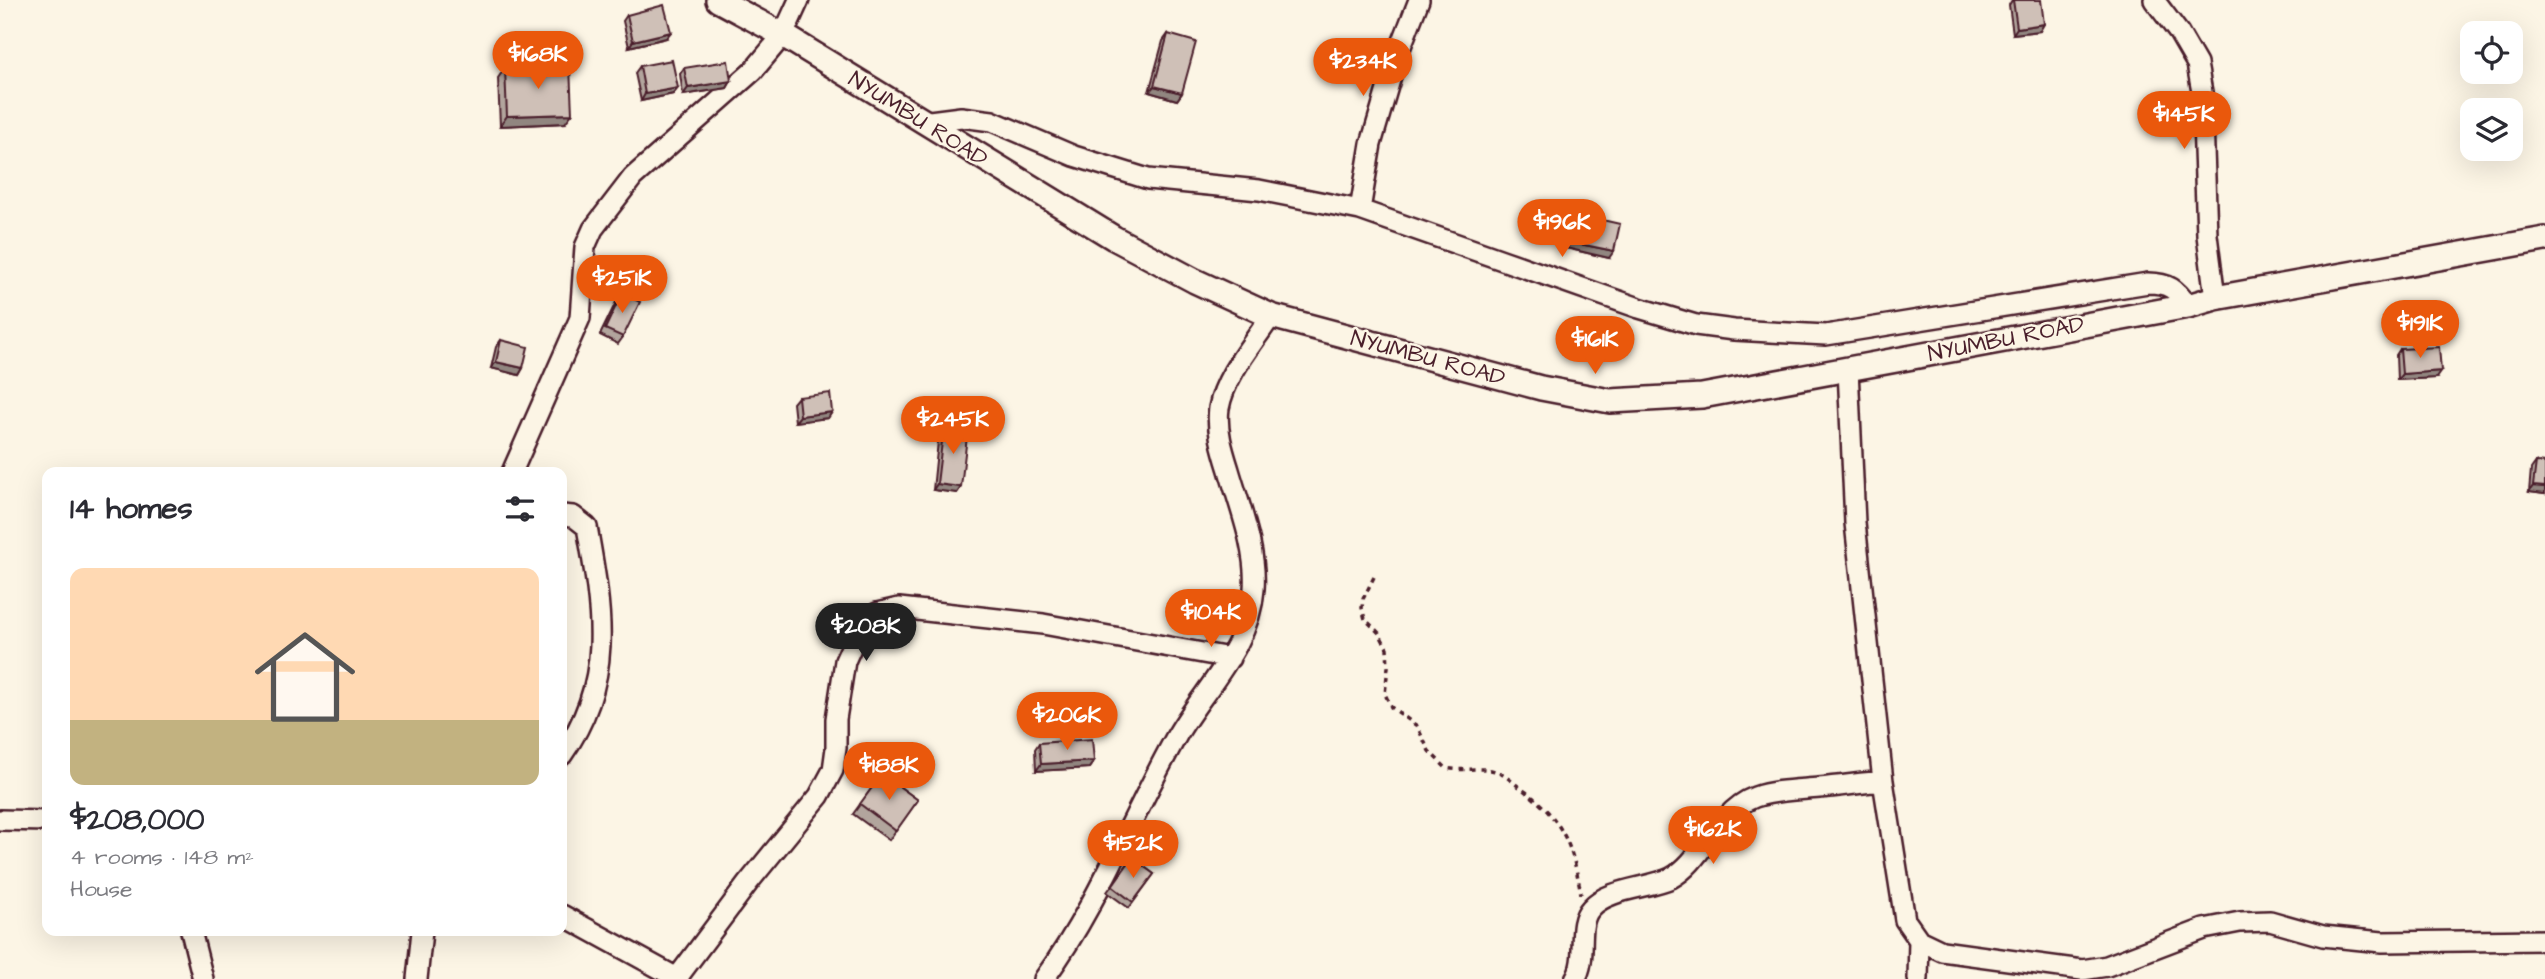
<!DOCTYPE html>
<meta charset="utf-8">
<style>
body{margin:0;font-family:"Architects Daughter",sans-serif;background:#f2f2f3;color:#2b2b33;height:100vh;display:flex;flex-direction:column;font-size:26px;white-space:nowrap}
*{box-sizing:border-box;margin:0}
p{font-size:23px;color:#7c7c81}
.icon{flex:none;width:38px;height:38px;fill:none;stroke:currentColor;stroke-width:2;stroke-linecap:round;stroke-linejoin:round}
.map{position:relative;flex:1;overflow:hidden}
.panel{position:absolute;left:42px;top:467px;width:525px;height:469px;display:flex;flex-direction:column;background:#fff;border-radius:14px;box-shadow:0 7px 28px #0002}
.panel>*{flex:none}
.buttons{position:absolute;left:2460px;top:21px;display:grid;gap:14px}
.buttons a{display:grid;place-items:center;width:63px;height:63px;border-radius:14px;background:#fff;box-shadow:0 7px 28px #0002;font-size:35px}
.price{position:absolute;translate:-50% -60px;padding:0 16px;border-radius:24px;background:#ea580c;color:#fff;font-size:23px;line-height:46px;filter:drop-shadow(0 2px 4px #0008)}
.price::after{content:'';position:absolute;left:50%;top:42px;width:21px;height:16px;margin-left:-10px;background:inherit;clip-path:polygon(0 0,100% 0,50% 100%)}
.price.selected{background:#222;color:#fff}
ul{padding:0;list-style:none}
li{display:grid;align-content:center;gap:14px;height:371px;padding:0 28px}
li+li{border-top:2px solid #e1e1e2}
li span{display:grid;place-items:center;height:217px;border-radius:14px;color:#555}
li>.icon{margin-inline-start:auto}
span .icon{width:126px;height:126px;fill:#fffc;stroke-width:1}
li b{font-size:30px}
h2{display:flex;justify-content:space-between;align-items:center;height:84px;padding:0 28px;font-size:30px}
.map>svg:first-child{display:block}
</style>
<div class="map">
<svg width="2545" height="979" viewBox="0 0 2545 979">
<rect width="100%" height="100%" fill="#fcf5e5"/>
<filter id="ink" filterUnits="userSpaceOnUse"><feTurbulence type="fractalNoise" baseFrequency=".0143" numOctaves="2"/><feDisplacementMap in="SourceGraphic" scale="14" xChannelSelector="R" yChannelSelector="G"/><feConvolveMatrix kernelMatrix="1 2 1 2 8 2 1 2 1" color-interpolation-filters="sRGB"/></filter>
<g filter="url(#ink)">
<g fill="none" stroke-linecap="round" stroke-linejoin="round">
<g stroke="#4a1f2b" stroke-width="24">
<path id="minor" d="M2154,0L2179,33L2197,64L2202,92L2207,235L2215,298
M922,122L961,117L992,121L1074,156L1148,179L1259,190L1360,210L1639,308L1696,325L1734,330L1826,335L2148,283C2169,283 2176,289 2188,306
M1360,210L1371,144L1396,59L1419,0
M1848,369L1855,523L1883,781L1905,920L1919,940L1942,951L2082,970L2107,966L2204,929L2240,922L2270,921L2323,936L2382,942L2545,940
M512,472L580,318L585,247L593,229L633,177L753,71L783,35L799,0
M562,515L573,516L587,527C602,611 615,681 562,755
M0,820L47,821
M562,915L679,979
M191,931L203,979
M677,978L748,883L819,796L833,770L836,748V719L845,661L854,641L877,613L899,608L1043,624L1230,658
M417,979L422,931
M1044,979C1098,905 1131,817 1176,737C1203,689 1250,648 1254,589C1257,550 1240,508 1229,470C1223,451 1216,429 1219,408C1225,375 1253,344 1271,316
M1575,979C1589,957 1575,925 1591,908C1607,889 1649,888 1671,878C1694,866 1707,837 1725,819C1733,810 1744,801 1755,797C1775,790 1798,790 1819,788C1840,786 1862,783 1883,781
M1918,979L1919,940"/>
</g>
<g stroke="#4a1f2b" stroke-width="28">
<path id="tertiary" d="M718,0L783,35L1114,238L1195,281L1271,316L1541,388L1610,401L1702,396L2188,306L2215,298L2545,239"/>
</g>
<path stroke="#4a1f2b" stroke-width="3.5" stroke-dasharray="5 5" stroke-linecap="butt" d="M1374,577L1363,599L1362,608L1365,619L1379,633L1387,648L1388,667L1385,694L1391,707L1417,726L1429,751L1446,768C1462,772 1479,766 1495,771C1506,775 1516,785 1526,792C1564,821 1573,848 1581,894"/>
<use href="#minor" stroke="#fcf5e5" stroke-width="19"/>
<use href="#tertiary" stroke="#fcf5e5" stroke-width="23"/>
</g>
<path fill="#b2a59d" stroke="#4a1f2b" stroke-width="2" d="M2012,0H2041L2040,31L2013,34L2009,5Z
M627,15L666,38L629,47L623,21Z
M1168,34L1182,93L1177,100L1149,92L1163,41Z
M640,66L678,88L673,94L641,101L635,73Z
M505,68L565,123L500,126L498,78Z
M684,68L731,81L727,88L683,95L680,74Z
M1576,214L1609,258L1566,248L1572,221Z
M622,293L623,337L618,344L600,335L617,300Z
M501,340L523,368L519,375L491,368L496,347Z
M2400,349L2436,378L2397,380L2396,355Z
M798,397L832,412L828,418L795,422L793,403Z
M944,425L961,487L957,493L933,490L939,431Z
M2536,462L2545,494L2529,492L2531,469Z
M1039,743L1094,761L1089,768L1036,771L1035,749Z
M882,774L918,800L889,840L853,814Z
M1132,858L1154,874L1129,908L1107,892Z"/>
<path fill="#918680" stroke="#4a1f2b" stroke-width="2" d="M2044,24L2040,31L2013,34L2017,28Z
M671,32L666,38L629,47L633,41Z
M731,81L727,88L683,95L688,88Z
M1154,86L1182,93L1177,100L1149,92Z
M678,88L673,94L641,101L645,94Z
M572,114L565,123L500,126L507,116Z
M1570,242L1614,251L1609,258L1566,248Z
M496,362L523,368L519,375L491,368Z
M2441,371L2436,378L2397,380L2402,374Z
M832,412L828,418L795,422L800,416Z
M937,484L961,487L957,493L933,490Z
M2533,486L2545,487V494L2529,492Z
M1094,761L1089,768L1036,771L1041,764Z"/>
<path fill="#cfc0b7" stroke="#4a1f2b" stroke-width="2" d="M2013,0H2041L2044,24L2017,28Z
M664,5L671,32L633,41L627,15Z
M1168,34L1196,42L1182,93L1154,86Z
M672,60L678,88L645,94L640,66Z
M728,61L731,81L688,88L684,68Z
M570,66L572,114L507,116L505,68Z
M1576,214L1620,224L1614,251L1570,242Z
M622,293L640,302L623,337L605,329Z
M501,340L528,347L523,368L496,362Z
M2439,347L2441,371L2402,374L2400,349Z
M830,393L832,412L800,416L798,397Z
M944,425L968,428L961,487L937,484Z
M2536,462L2545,463V487L2533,486Z
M1092,739L1094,761L1041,764L1039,743Z
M882,774L918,800L896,831L860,804Z
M1132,858L1154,874L1133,902L1112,886Z"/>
</g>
<g text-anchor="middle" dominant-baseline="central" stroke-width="5" stroke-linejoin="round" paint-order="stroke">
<g font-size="23" fill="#4a1f2b" stroke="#fcf5e5">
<text transform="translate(918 119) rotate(32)">NYUMBU ROAD</text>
<text transform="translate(2006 339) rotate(-11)">NYUMBU ROAD</text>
<text transform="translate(1428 358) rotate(15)">NYUMBU ROAD</text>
</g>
</g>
</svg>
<div class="buttons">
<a><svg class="icon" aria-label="locate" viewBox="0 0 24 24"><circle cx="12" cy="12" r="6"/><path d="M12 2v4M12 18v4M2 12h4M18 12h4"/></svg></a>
<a><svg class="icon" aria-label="layers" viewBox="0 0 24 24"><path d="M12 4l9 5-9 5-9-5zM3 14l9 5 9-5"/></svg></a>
</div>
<b class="price" style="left:538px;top:91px">$168K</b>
<b class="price" style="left:1363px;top:98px">$234K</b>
<b class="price" style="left:2184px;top:151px">$145K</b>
<b class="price" style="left:1562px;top:259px">$196K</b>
<b class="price" style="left:622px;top:315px">$251K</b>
<b class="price" style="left:2420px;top:360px">$191K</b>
<b class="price" style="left:1595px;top:376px">$161K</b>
<b class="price" style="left:953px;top:456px">$245K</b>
<b class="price" style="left:1211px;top:649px">$104K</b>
<b class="price selected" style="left:866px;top:663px">$208K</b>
<b class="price" style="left:1067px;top:752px">$206K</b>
<b class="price" style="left:889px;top:802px">$188K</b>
<b class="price" style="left:1713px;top:866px">$162K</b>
<b class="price" style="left:1133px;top:880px">$152K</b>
<section class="panel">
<h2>14 homes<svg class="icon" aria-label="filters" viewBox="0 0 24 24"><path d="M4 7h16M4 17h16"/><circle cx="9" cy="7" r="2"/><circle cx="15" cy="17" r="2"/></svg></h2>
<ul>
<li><span style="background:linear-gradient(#ffd9b3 70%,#c2b280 0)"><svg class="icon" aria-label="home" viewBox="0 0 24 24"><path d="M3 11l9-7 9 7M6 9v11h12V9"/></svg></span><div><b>$208,000</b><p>4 rooms · 148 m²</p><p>House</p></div></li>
</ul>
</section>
</div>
